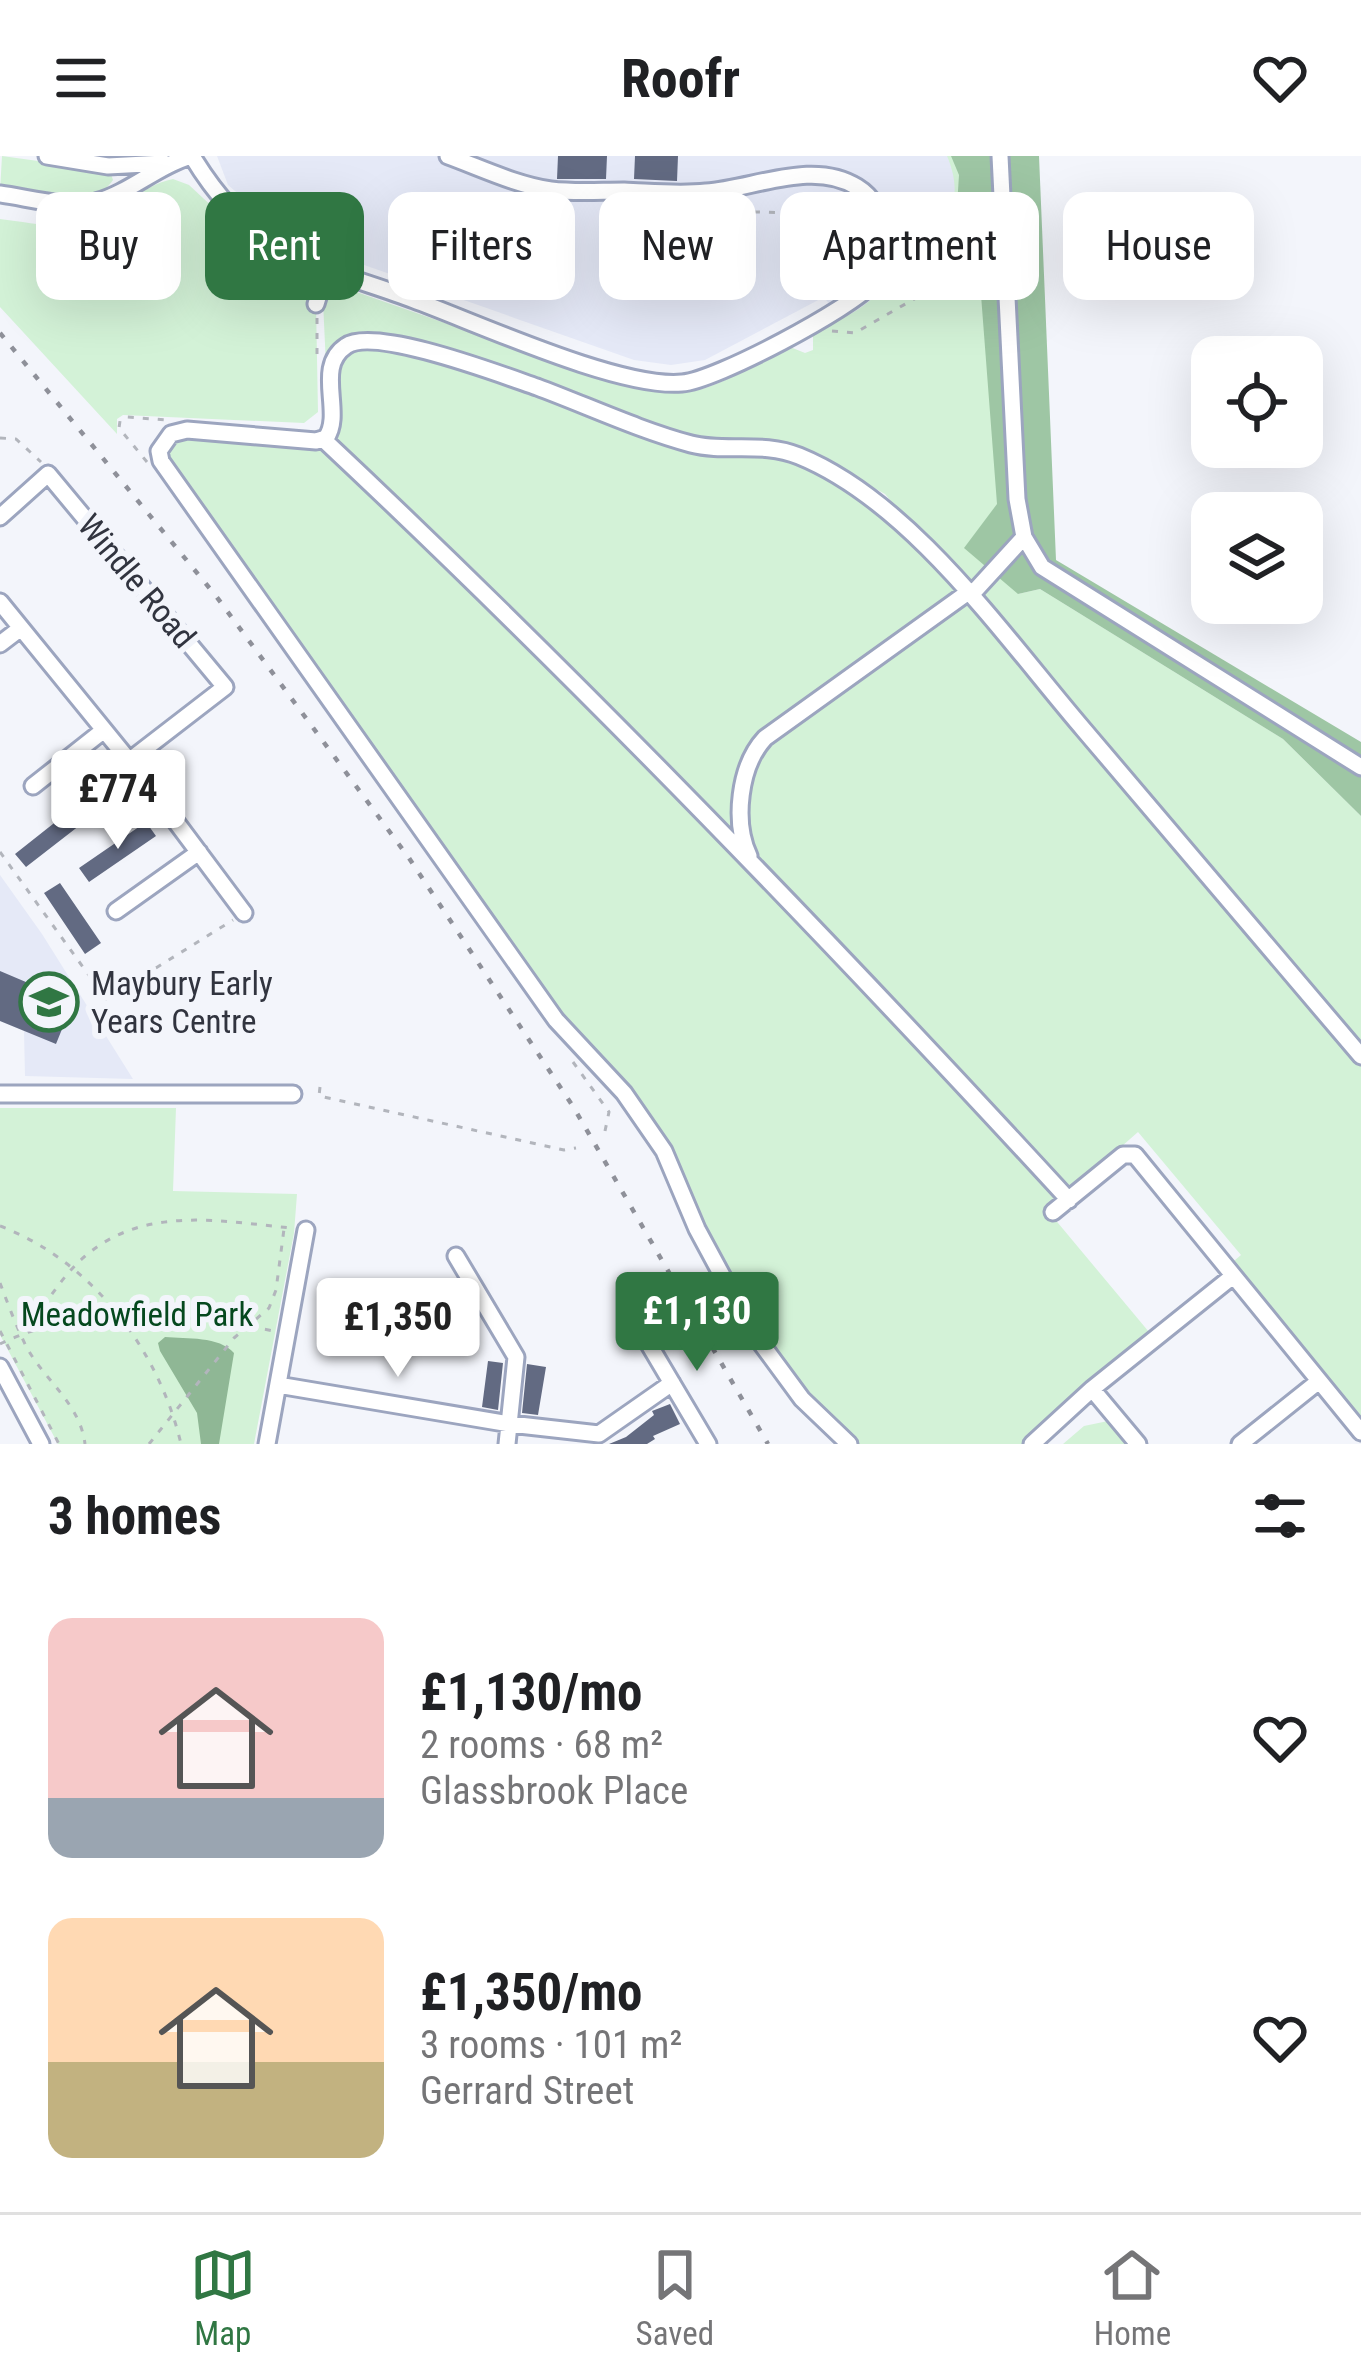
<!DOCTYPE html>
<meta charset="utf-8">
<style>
body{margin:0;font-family:"Roboto Condensed",sans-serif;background:#f6f6f6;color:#202124;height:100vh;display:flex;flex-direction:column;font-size:45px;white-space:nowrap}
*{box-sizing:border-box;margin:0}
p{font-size:39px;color:#757577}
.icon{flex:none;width:66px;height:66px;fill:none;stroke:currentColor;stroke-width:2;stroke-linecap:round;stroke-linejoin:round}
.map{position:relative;height:1288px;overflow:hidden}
.sheet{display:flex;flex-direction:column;background:#fff;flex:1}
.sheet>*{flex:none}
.top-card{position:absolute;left:36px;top:36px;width:1290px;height:108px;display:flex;gap:24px}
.tools{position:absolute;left:1191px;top:180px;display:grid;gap:24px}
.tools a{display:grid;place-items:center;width:132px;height:132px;border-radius:24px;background:#fff;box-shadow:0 12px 48px #0002;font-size:60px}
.price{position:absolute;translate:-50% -102px;padding:0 27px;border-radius:12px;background:#fff;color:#222;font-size:39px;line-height:78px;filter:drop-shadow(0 3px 6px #0008)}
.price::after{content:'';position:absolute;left:50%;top:72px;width:36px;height:27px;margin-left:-18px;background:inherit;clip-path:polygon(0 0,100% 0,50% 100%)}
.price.active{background:#307743;color:#fff}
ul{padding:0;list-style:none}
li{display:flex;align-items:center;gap:36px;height:300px;padding:0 48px}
li span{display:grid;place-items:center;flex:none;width:336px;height:240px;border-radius:24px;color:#555}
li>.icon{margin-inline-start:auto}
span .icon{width:144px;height:144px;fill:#fffc;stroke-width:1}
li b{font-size:51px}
h2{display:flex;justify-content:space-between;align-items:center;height:144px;padding:0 48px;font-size:51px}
.pill{padding:0 42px;border-radius:24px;background:#fff;box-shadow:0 12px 48px #0002;font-size:42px;line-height:108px}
.pill.active{background:#307743;color:#fff}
header{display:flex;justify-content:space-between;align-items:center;height:156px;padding:0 48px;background:#fff;font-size:54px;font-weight:700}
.dock{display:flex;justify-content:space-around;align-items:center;height:168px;border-top:3px solid #e0e0e0;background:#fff;font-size:33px;color:#757577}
.dock a{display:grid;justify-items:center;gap:6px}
.dock .active{color:#307743}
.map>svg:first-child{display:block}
</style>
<header><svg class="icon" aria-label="menu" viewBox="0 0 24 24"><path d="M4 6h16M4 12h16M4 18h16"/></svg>Roofr<svg class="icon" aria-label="heart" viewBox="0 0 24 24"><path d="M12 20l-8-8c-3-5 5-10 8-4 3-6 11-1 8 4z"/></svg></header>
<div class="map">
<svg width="1361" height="1288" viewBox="0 0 1361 1288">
<rect width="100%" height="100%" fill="#f3f5fb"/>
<path fill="#e5e9f7" d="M217,0H951L959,18L953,113L848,174L824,141L705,204L671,209L634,204L313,91L270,65L228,29Z
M0,719L42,778L133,923L25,920L24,875L0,865Z"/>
<path fill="#d3f2d7" d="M2,0L110,15L113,24C90,58 34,39 0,35Z
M947,0H1000L1018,438L1040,433L1283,583L1361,660V892L885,338L810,297L782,288L699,285L381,177L359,176L338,184L326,210L323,145L335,133L345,132L619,228C705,251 717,224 790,191L805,197L813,194V177C848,159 884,147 894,106C938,82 970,54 947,0Z
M173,23L189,29L260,95L310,124L316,148L318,256L304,267L123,259L117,263V278L0,151V63C27,66 60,74 87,67C119,58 141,29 173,23Z
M358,189L438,201L692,292L775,296L855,333L917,389L1361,907V1271L1228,1110L1241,1099L1138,976L1048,1055L1149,1176L1050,1258L1023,1288H855L783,1214L718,1109L660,976L639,943L623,922L547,849L358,568L167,304V289L185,278L327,290L338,202Z
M0,952H176L173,1035L297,1038L294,1077L254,1288H58L0,1179Z
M1108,1265L1118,1267L1135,1288H1063L1084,1270Z"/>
<path fill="#9ec6a4" d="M951,0H1039L1056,404L1361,586V660L1283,583L1040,433L1018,438L964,392L997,348L981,139L983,106L953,113L959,19Z"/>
<path fill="#8fb795" d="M165,1181C187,1183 219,1180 234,1197L219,1288H201L197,1257L160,1195L158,1187Z"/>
<path fill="#626a82" d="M558,0H607L606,23H557Z
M635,0H678L677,25L634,23Z
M82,645L93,659L26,711L15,698Z
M146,666L156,680L89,726L79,712Z
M60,727L101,787L85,798L44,737Z
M0,815L73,846L56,888L0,865Z
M488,1205L503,1207L498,1254L482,1251Z
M527,1208L546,1211L538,1259L522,1257Z
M670,1248L680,1268L653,1280L655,1283L647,1288H609L626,1281L654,1259L652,1255Z"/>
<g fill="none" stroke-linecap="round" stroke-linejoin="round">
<g stroke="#9ca5bf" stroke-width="21">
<path id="minor" d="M47,0L108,10L164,7
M192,0C215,38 240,67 279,91C319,115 370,127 414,144C477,167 620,233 682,227C715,225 852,152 873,127C896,99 888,50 857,31C813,3 753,33 706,36C679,39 651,36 624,35C600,35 575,37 551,34C516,29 481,12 448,0
M1000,0L1017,343L1024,381L1042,411L1361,611
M0,38C30,42 66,53 96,46C129,37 157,10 191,0
M316,148L327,112
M323,283C582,526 829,783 1069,1044
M0,361L48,318L225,531L129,605
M972,438L1024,381
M0,446L144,623L244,757
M0,488L21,472
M33,630L104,574
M749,700C733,666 739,610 765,582L967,437
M116,755L199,696
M0,938H293
M1053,1056L1123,999H1135L1361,1276
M456,1100L516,1201L507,1288
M641,1175L708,1288
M0,1211L41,1288
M278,1229L510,1268L599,1278L672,1227
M1092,1233L1138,1288
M267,1288L306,1074
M849,1288L802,1243L752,1175L697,1073L664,995L624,937L556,864L161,305L159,295L171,278L187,274L316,285L326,282C344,257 314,211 346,190C374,170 502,219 537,231C588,250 639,274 691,288C726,297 763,285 799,300C912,346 1005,482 1084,574C1176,683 1269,791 1361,900
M1032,1288L1092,1233L1233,1120
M1240,1288L1319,1225"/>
</g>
<path stroke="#b2b5bc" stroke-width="3" stroke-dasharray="6 9" stroke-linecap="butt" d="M828,36L824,113L837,138
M649,53L827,58
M317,162V206
M832,175L855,177L940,128L991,112
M0,282L16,283L41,306
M147,306L119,272L120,265L127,261L166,264
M0,696L106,843L233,764
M573,906L609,956L605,975
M320,931L319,940L564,994L576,992
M0,1070C92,1105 159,1194 181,1288
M0,1127C8,1148 16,1170 26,1190C44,1224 80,1247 85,1288
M0,1175L59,1288
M26,1175C44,1151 61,1121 84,1101C144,1049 219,1065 291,1072
M0,1188C86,1146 183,1158 274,1175
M149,1288L234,1182L269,1152L276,1134L284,1073"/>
<use href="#minor" stroke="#fff" stroke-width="15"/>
<path stroke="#8e9099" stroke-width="4.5" stroke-dasharray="6 12" stroke-linecap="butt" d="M0,177L216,440L409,702L574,952L768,1288"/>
</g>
<defs>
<g id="school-ring" transform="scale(3)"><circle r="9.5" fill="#f3f5fb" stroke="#307743" stroke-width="1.5"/><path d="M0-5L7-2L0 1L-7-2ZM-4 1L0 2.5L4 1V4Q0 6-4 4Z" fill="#307743"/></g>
</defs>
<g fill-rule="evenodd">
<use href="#school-ring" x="49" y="846"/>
</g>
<g text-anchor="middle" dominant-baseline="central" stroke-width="12" stroke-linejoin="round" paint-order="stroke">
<g font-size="33" fill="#31343f" stroke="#f3f5fb">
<text transform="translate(137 425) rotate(50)">Windle Road</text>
</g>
<g font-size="33" fill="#31343f" stroke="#f3f5fb" text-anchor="start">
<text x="91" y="827">Maybury Early<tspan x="91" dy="38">Years Centre</tspan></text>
</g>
<g font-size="33" fill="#05481e" stroke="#f3f5fb">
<text x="137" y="1158">Meadowfield Park</text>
</g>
</g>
</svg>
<div class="tools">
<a><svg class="icon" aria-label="locate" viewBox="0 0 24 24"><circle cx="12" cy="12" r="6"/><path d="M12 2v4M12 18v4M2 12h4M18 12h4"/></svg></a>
<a><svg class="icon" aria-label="layers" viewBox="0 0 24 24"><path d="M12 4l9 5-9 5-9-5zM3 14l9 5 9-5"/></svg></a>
</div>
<b class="price" style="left:118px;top:696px">£774</b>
<b class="price active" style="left:697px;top:1218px">£1,130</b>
<b class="price" style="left:398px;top:1224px">£1,350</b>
<div class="top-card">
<a class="pill">Buy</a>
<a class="pill active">Rent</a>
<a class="pill">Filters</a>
<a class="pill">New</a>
<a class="pill">Apartment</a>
<a class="pill">House</a>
</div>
</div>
<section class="sheet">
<h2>3 homes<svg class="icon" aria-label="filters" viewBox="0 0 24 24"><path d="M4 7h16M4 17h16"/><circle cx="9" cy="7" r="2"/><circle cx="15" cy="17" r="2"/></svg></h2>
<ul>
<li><span style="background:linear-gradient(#f6c9c9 75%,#9aa5b1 0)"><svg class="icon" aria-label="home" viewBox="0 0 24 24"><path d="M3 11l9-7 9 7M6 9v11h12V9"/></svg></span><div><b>£1,130/mo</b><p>2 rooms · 68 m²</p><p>Glassbrook Place</p></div><svg class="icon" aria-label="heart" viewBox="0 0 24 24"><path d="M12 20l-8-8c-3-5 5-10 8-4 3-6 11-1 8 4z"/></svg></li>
<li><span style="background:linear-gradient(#ffd9b3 60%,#c2b280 0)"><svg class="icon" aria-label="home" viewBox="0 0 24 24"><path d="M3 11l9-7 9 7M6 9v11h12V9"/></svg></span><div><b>£1,350/mo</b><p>3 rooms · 101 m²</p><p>Gerrard Street</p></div><svg class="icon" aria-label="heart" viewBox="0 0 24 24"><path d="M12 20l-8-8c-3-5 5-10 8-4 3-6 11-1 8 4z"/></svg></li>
</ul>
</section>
<nav class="dock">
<a class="active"><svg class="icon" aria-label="map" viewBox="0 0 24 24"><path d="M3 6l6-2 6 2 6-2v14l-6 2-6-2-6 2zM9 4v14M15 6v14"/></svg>Map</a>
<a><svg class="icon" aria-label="saved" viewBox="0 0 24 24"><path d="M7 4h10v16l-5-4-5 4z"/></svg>Saved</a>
<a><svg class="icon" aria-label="home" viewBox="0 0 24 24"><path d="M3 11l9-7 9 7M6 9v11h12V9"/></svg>Home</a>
</nav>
